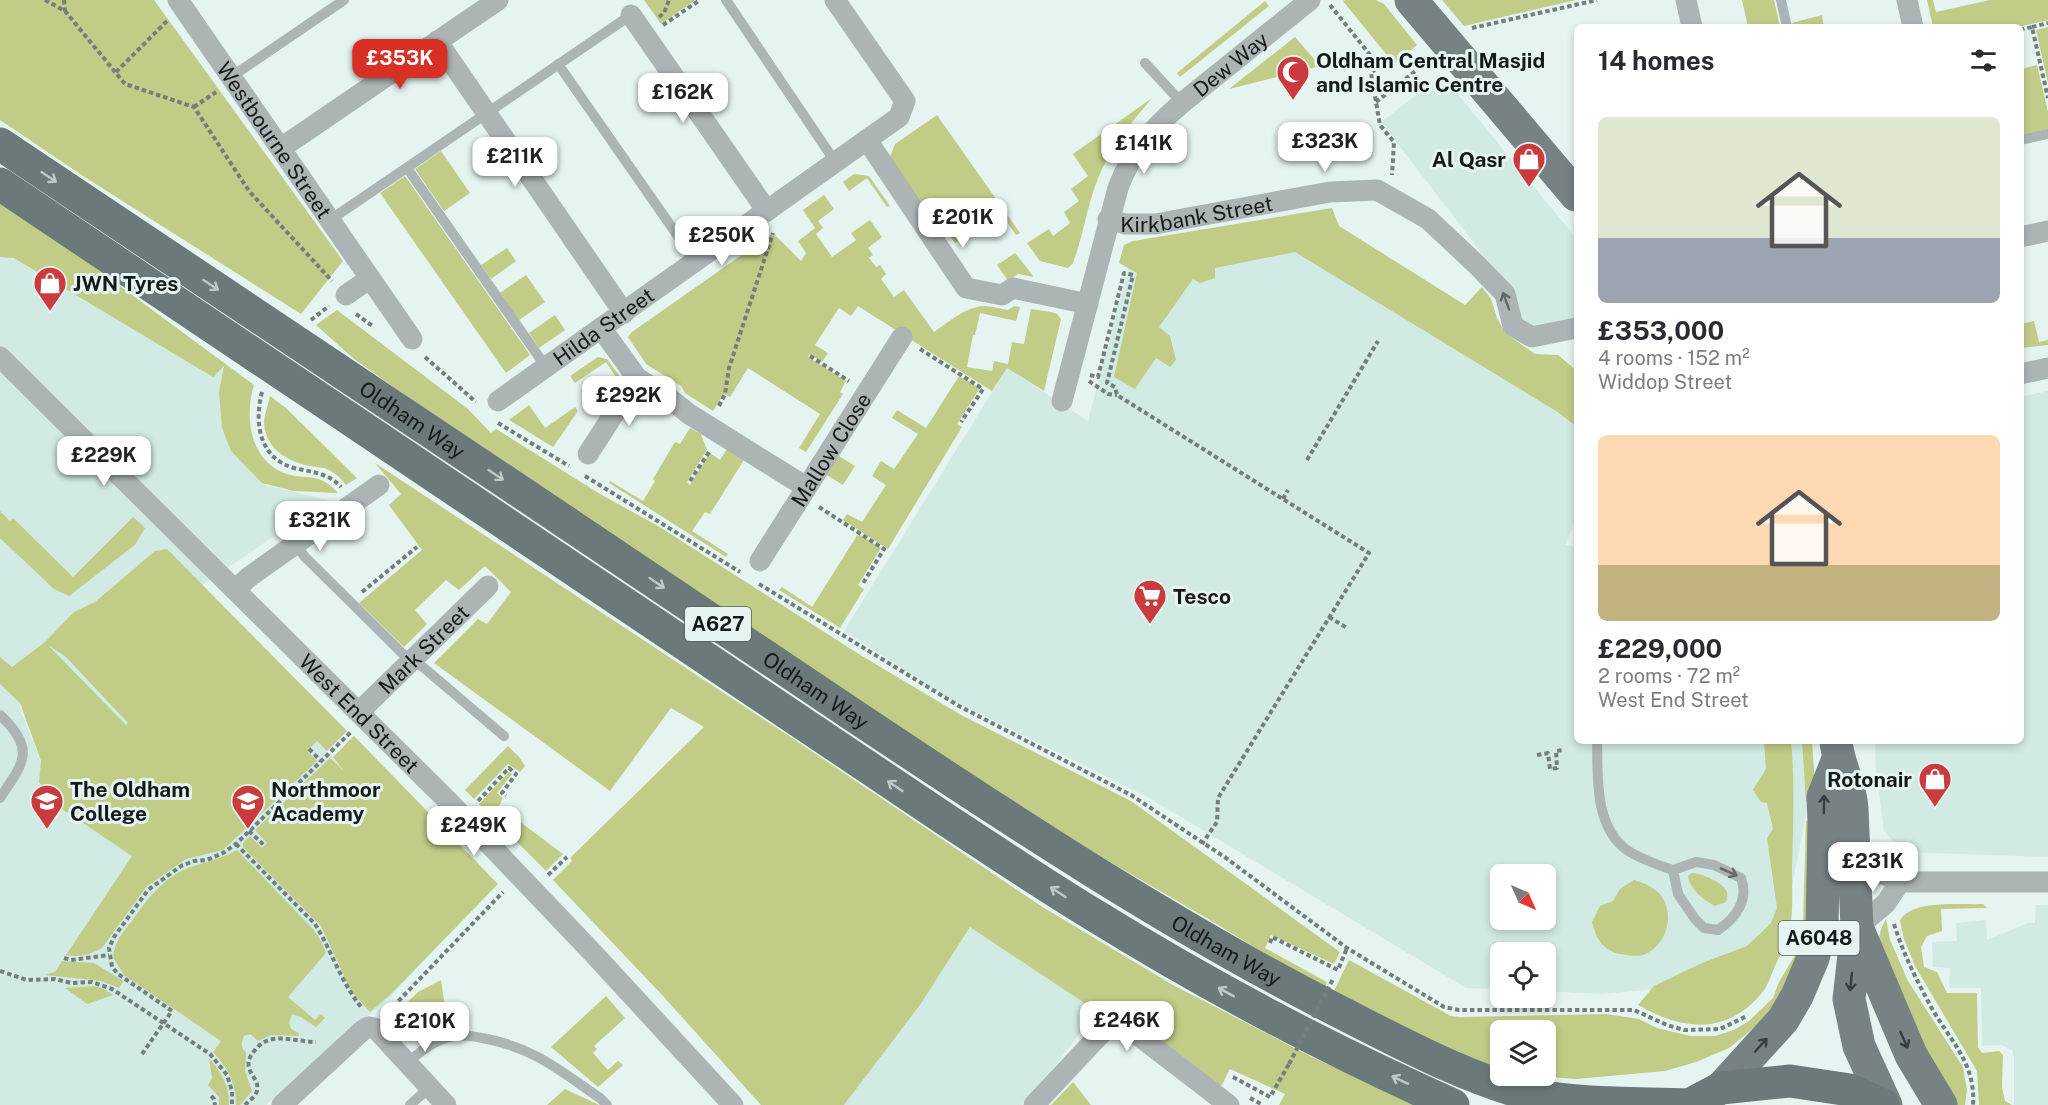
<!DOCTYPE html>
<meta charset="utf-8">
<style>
body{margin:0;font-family:"Public Sans",sans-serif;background:#f2f2f3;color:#2b2b33;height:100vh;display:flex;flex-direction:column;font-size:22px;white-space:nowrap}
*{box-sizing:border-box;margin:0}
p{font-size:20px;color:#7c7c81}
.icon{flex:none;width:33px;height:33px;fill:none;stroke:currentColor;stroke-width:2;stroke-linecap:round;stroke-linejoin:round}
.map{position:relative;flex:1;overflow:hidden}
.side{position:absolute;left:1574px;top:24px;width:450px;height:720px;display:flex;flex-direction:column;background:#fff;border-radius:9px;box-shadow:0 3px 9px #0003}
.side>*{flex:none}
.needle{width:39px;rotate:135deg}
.tools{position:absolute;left:1490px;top:864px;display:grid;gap:12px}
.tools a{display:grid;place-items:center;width:66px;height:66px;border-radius:9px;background:#fff;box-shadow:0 3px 9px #0003;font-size:30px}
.price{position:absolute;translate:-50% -51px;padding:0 14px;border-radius:12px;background:#fff;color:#222;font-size:20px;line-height:39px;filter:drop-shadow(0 2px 3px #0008)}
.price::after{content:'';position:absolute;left:50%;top:36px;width:18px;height:14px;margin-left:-9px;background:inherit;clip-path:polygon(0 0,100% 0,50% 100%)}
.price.active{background:#d93025;color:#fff}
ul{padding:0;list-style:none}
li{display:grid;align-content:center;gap:12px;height:318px;padding:0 24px}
li span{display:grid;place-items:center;height:186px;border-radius:9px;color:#555}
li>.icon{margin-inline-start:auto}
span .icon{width:108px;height:108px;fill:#fffc;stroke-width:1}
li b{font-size:26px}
h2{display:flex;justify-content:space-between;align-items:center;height:72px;padding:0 24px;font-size:26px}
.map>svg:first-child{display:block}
</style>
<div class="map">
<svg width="2048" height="1105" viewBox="0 0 2048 1105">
<rect width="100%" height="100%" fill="#e5f4f0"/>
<path fill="#d1eae3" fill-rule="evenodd" d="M1442,75L1576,238V317L1523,335L1511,291L1381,122Z
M1312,226L1576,381V520L1565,545L1576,547V741H1810L1814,773L1782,937L1724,983L1601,994L1545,991V952H1500V989L1466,988L1144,795L946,697L844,631L1007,368L1088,421L1135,243ZM1500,874H1545V920H1500Z
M0,243L235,377L249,468L266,485L327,500L204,584L184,600L345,770L450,904L464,918L389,998L266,1105H0ZM12,667L56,803L39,782L41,761L21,712Z
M2048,391V857L1903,852L1884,831L1876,771L1875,741H2020L2021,397Z
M2036,905H2048V1105H2014V1057L2012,1050L2002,1045L1982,1046L1981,988H1949L1950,968L1933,967L1932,942L1957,941L1956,923L1986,920L1987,940L2028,923H2035Z
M970,927L1097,1010L1055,1066L1021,1105H844L920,1005Z"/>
<path fill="#c1cc87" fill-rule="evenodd" d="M0,0H154L343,261L301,314L83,176L0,120Z
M644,0H695L661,24Z
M1346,0H1376L1384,4L1417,45L1394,64L1343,1Z
M1442,0H1576L1464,26Z
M1742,0H1774L1780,27H1748Z
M1927,0H1933L1936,12L1990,0H2048V20L2018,27H1933Z
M1265,1L1269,6L1180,77L1177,73Z
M1822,15L1824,27H1793L1792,23Z
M2048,27V83L2036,30Z
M1295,37L1320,66L1229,89Z
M2037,65L2048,112V129L2021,135L2020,86L2024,84L2021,69Z
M1152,98C1135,119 1116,140 1104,165C1088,196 1085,231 1073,263L1068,268L1040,261L1027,243L1049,229L1053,236L1070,223L1064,212L1079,201L1071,189L1088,176L1073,154Z
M937,115L1020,233L1016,235L1002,215L975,234L973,231L955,243L945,229L939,233L932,223L956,206L952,201L930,217L890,157L895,144Z
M441,151L470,193L444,211L415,169Z
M854,174L869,176L890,206L887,207L867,178L849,191L843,182Z
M405,176L530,355L506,373L380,193Z
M824,195L834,209L818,221L823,228L816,234L832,257L856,240L851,233L870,220L882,237L868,248L873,255L869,258L876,267L880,265L886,274L881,279L894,297L904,290L934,332C949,322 965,307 984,306C992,306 1001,309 1008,310L1014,306L1020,307L1016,321L980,313L975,335H973L967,367L992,371L994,361L1008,364L1012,342L1024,344L1031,309L1051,312L1057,314L1061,319L1044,391L1007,368L992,391L858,306L851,316L839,308L815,345L828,353L822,362L810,354L808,357L846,381L840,392L843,394L806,452L799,448L820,414L748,368L730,397L724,394L713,411L685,393L681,386L646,364L628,337L632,332L773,233L801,261L806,253L798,241L815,228L803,210Z
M0,204L82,258L254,385C244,416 250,460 284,473C307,481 319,471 338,493L294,491L262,483L231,451L222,428L219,392L224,366L213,377L14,258L0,257Z
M1332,208L1339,226L1465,305L1482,287L1491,299L1497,318L1505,333L1535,354L1558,355L1576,370V426L1556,411L1295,252L1215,268V278L1200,283L1193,279L1159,327L1170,336L1176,360L1170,367L1156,358L1135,389L1114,377L1137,273L1119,263L1124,245L1133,241Z
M507,248L516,261L491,279L481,265Z
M1015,253L1034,277L1018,274L1008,281L997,265Z
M526,275L545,302L519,320L500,293Z
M337,310L468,409L491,433L496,429L600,494L658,526L862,656L961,715L1131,801L1340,952L1334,964L1271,935L1265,948L1327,982L1324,990L1210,920L1086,848L981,782L484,451L354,359L316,325Z
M555,315L565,330L539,348L529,333Z
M2034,321L2039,342L2048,340V345L2021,348V324Z
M598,357L607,359L624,382L603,413L591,405L621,385L606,362L575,383L570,376Z
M959,376L980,388L957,424L962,427L888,549L843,520L847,514L862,522L886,485L872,476L881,461L894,469L918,434L892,418L897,410L926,428Z
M270,396L286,408L357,478L346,485C341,478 333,471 324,468C320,467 314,467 310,466C288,462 266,449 264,424C264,416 268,405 270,396Z
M529,405L545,428L575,407L578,411L553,447L509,420Z
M690,428L701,434L707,450L687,482L690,485L710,453L720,460L727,449L744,460L710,514L705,512L692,531L728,554L726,557L609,483L610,481L643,501L655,481L653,479L675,442L680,444Z
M839,456L855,466L843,485L822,472Z
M375,463L789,736L1041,906L1173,985L1312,1057L1417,1105H1279L1285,1094L1230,1069L1222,1085H1217L1116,1009L1104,1016L970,927L920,1005L844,1105H761L663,996L553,880L572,861L570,858L704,727L671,708L610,791L434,663L478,619L487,624L511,592L485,566L459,590L446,580L415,610L427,624L404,647L359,603L422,550L389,505L401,494Z
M0,511L10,521L13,518L73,577L133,517L145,528L135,545L69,596L54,589L0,538Z
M858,534L881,548L858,585L864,589L840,628L779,590L782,587L812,607Z
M167,549L347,731L327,751L317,741L307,751L317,761L223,850L186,859L146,887L102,948C91,954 79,958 66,955L132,856L56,805L39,782L41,761L20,703L0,684V657L12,667L45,642L74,612L95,602L155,551ZM48,645L66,657L128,723L126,725Z
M354,736L498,884L391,994L370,1012L351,991L321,926L243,847V843L250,836L262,848L267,843L255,830L330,758L344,771L333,757Z
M1764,741H1791C1795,783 1793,826 1792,868C1792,892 1794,919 1787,941C1784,949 1779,957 1775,966C1771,974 1768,987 1761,994C1725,1036 1682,1030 1638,1005L1654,986L1702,963L1747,946L1771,923L1777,908L1767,838L1773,829L1767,803L1761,802L1753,790L1766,769Z
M1802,741H1812L1816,800L1806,801Z
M508,746L519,757L525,766L520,772L508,764L474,799L465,790Z
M509,772L512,774L497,793L503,798L499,806L563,854L546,871L479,804Z
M1806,821H1816L1813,917L1775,1006L1756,1026L1729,1048L1696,1062L1665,1071L1576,1079L1536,1076H1545V1030H1500V1067L1477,1061L1332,995L1349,960L1451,1016L1459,1017L1606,1014L1639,1019L1657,1028L1690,1036H1715L1734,1030L1749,1021L1773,998L1779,982L1795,955L1803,925Z
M237,850L313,929L321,941L326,953L288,997L315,1020L321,1014L325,1018L316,1027L301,1017L292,1014L289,1023L291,1029L299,1033V1036L271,1035L258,1041L250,1034L244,1036C241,1043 240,1047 246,1052L245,1071L252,1091L240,1105H236C237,1084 227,1067 213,1052L221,1041L124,975L113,957C115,941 122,933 132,921C148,898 165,875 194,866C209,861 223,858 237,850Z
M1692,873C1701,873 1724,883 1727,892C1728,896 1727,898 1726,902L1715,906C1703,900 1690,889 1688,876Z
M1634,880C1644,883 1656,888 1662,897C1675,916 1666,947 1643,955C1636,957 1627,955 1620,954C1602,950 1596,938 1592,922L1600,906L1613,901L1620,889Z
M1983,904L1987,908L1941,909L1942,931L1927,936L1921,947L1924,967L1937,972L1947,993H1977L1978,1047L1982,1053L1999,1051L2003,1055L2002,1087L2005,1101L2012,1105H1979L1977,1071L1915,966L1904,939L1900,921C1910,899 1961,905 1983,904Z
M1886,919L1890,940L1908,981L1963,1067L1967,1090L1965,1105H1951L1878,944L1881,929Z
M62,961L94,963L123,981L119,988L101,981L45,975L56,971Z
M441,980L444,1001L462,1020L465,1030L419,1041L395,1014L418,992Z
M94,986L104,989L113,995L87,1004L65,988Z
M606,996L625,1018L594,1046L597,1049L593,1053L608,1070L618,1061L623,1065L598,1087L551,1047Z
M209,1058C221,1072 230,1086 229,1105H219V1097L208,1085L212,1078Z
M1073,1082L1091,1105H1051Z
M565,1089L597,1104L599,1105H547Z"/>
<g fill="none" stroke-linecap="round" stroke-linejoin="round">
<path stroke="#757e7c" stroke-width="4" stroke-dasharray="4.5 3" stroke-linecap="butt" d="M45,0L65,11L125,84L194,107L249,191L332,281
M64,0L65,11
M1330,5L1379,66L1371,73L1380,125L1394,142L1392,175
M659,17L664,13L669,0
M663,25L700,0
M2032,27L2048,23
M1472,28L1597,0
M2020,30L2032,27L2048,98
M116,72L167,21
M1376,102L1427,62
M194,107L216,92
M942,212L953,205
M356,314L374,327
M311,320L329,306
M920,349L983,389L961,422
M810,356L849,381
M425,357L476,402
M1090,375L1098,377L1124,273L1133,275L1107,383L1115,387L1117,395L1369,553L1218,798L1217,822L1202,844
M1089,381L1108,394L1117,395
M262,392C254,423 259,458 294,468C311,472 329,473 341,487
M719,406L725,394L729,368L773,233
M498,423L569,466
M1307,460L1378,341
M585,476L740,572
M690,481L709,452
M1283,499L1288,490
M819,507L884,549L862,585
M759,584L959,706L1131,795L1226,858L1347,948L1444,1007L1459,1010H1634L1667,1025L1684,1030L1720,1029L1747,1016
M362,592L417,547
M1329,617L1347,628
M309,749L321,761
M1537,755L1548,753L1550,769L1557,768L1556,751L1564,750
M478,801L509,768L516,774L502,793L506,796
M249,831L265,846
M236,844L315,924C332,951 341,983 362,1008
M548,875L567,857
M1894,924C1903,953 1916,979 1930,1005C1949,1040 1976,1062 1973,1105
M1270,943L1272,937L1338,970L1347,948
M64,958L71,960L109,955
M0,971L27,980L55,979L71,983L92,982L112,989L210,1054L227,1075L232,1091V1105
M388,1012L503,892
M142,1054L172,1011L118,974L112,967L109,948L114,937L148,890L181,866L194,861L207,860L223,853L236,844L351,732
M1233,1077L1270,1097L1289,1064
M211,1096L214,1099L215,1105
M1250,1098L1263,1105
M245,1105C249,1101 255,1097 257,1091C261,1076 236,1069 257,1048C261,1043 267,1040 273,1039C288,1037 302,1042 316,1042"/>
<path stroke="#adb4b5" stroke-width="10" d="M726,0L836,163
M1781,0L1787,27
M1145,63L1182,103
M558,64L696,262
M231,77L344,0
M2020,140L2048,134
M407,168L546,367
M330,220L631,15
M296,545L305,557L403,654L424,668L504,736
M0,715C37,749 23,764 0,798
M1597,741C1598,777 1594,826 1627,850C1640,859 1658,865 1673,870L1696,862L1714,865L1741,878C1749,900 1736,918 1718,930L1704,928L1695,919L1678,894L1673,870
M407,1063C420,1052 433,1041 450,1037C460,1034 472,1036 482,1038C533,1047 559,1070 600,1098L607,1105
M410,1105L430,1087"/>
<g stroke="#adb4b5" stroke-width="21">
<path id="s1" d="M178,0L412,339"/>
<path d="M1686,0L1692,27"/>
<path d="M1907,0L1913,27"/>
<path d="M631,15L767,211"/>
<path d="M437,41L624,313"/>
<path d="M867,140L966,288L1002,295L1013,288L1088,304"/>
<path d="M281,148L498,0"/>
<path id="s2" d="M1108,219L1125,224H1155L1330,192L1377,190L1428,219L1477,265L1505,294L1513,326L1532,337L1576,328"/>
<path d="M2020,237L2048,231"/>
<path d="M346,295L369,279"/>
<path d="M601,328L637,378L669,398L689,414L806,487"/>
<path id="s3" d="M0,357L449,802L592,952L733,1105"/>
<path d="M2020,374L2048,368"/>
<path id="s4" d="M498,401L899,117L905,101L835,0"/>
<path id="s5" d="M1062,401L1118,188C1131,152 1154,127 1182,103L1310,0"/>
<path d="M588,454L637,378"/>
<path id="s6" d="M760,561L902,337"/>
<path d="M236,589L249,577L379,485"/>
<path id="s7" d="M359,712L488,586"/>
<path d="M1853,874H1884L1900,882H2048"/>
<path d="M1857,928L1886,903L1900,882"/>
<path d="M282,1105L363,1030L369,1027L375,1028L446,1105"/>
<path d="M1034,1105L1109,1025L1118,1020L1229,1105"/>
</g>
<path stroke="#768284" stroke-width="33" d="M1411,0L1576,195
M1836,741C1838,765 1851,785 1852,809L1857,928L1849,999L1859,1046L1886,1105
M1859,932L1911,1055L1941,1105
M1721,1088L1783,1020L1797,996L1813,958L1822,925L1824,824L1823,797L1838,759"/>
<g stroke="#6c797b" stroke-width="33">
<path id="s8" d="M0,144C285,334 569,524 853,715C1012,821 1171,926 1342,1013C1401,1043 1467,1079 1532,1095C1582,1105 1637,1103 1689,1105"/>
<path d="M0,184L948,821C996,852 1044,885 1094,915C1209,986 1329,1050 1453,1105"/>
<path d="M1689,1105L1721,1088L1790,1081L1850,1090L1883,1105"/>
</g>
<path stroke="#757e7c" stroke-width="4" stroke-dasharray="4.5 3" stroke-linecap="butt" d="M1289,1064L1333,979"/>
</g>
<defs><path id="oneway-shaft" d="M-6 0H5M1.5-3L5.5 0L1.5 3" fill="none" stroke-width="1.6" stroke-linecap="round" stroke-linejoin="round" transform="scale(1.5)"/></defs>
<g stroke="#bbc9c7">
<use href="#oneway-shaft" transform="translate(49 177) rotate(34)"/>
<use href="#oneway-shaft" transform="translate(211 285) rotate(34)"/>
<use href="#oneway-shaft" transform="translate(496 475) rotate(34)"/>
<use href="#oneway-shaft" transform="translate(657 583) rotate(34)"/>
<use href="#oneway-shaft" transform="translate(895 786) rotate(-146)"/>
<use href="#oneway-shaft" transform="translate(1058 892) rotate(-147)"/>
<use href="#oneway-shaft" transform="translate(1226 992) rotate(-151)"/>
<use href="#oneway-shaft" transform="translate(1400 1080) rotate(-155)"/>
</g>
<g stroke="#616767">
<use href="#oneway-shaft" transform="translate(1506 301) rotate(-110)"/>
<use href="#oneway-shaft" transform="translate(1729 872) rotate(24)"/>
</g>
<g stroke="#373e3e">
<use href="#oneway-shaft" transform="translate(1824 804) rotate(-89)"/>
<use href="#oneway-shaft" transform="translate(1851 982) rotate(96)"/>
<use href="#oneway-shaft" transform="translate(1904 1040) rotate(66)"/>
<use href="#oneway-shaft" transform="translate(1761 1045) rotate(-48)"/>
</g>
<defs>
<g id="mosque-pin" transform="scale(1.725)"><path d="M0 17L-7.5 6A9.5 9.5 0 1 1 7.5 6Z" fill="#cb3b3e" stroke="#e5f4f0"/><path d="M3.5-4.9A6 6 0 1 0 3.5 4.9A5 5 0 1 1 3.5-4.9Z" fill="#fff"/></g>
<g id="shop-pin" transform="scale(1.725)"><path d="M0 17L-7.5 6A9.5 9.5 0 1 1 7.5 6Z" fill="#cb3b3e" stroke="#e5f4f0"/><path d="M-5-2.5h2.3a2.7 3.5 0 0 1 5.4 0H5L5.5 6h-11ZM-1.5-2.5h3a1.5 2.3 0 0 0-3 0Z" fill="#fff"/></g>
<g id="supermarket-pin" transform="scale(1.725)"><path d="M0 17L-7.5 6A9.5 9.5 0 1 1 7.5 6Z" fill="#cb3b3e" stroke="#e5f4f0"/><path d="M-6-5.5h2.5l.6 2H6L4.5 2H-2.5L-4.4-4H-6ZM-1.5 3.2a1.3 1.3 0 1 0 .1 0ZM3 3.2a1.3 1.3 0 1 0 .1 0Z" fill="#fff"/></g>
<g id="university-pin" transform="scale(1.725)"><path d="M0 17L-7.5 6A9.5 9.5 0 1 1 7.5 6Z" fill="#cb3b3e" stroke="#e5f4f0"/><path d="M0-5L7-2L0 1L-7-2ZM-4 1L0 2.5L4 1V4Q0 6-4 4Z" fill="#fff"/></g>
<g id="school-pin" transform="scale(1.725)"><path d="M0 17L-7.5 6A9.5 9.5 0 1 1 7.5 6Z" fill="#cb3b3e" stroke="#e5f4f0"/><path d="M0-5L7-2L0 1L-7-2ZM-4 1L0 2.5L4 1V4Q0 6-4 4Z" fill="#fff"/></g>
</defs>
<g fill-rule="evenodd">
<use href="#mosque-pin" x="1293" y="72"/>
<use href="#shop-pin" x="1529" y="159"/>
<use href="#shop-pin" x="50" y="283"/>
<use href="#supermarket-pin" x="1150" y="596"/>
<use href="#shop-pin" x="1935" y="779"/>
<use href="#university-pin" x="47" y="801"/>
<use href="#school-pin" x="248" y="801"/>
</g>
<g text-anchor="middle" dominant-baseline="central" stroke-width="6" stroke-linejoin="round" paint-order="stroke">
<g fill="#e5f4f0" stroke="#535b5a" stroke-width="1.5">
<rect x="685" y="607" width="66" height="34" rx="4.5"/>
<rect x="1778.5" y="921" width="81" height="34" rx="4.5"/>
</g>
<g font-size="20" font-weight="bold" fill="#151a19">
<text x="718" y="624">A627</text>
<text x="1819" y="938">A6048</text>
</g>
<g font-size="21" font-weight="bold" fill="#151a19" stroke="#e5f4f0" text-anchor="start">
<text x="1316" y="60">Oldham Central Masjid<tspan x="1316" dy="24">and Islamic Centre</tspan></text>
<text x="1506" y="159" text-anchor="end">Al Qasr</text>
<text x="73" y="283">JWN Tyres</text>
<text x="1173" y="596">Tesco</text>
<text x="1912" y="779" text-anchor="end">Rotonair</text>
<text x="70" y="789">The Oldham<tspan x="70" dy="24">College</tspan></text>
<text x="271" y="789">Northmoor<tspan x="271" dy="24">Academy</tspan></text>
</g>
<g font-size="21" fill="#151a19" stroke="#e5f4f0">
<text stroke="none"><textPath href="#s5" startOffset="390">Dew Way</textPath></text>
<text stroke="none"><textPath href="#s1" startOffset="170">Westbourne Street</textPath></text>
<text stroke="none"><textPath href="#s2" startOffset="90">Kirkbank Street</textPath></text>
<text stroke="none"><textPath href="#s4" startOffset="129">Hilda Street</textPath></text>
<text stroke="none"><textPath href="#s8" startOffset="496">Oldham Way</textPath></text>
<text stroke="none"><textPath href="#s6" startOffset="132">Mallow Close</textPath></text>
<text stroke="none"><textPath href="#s7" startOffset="90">Mark Street</textPath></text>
<text stroke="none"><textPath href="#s8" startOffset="982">Oldham Way</textPath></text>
<text stroke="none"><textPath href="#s3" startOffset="506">West End Street</textPath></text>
<text stroke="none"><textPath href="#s8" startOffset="1468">Oldham Way</textPath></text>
</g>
</g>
</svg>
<div class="tools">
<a><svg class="needle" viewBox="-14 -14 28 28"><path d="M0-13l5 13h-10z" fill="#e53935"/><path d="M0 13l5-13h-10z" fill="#7c7c81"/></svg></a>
<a><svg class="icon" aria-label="locate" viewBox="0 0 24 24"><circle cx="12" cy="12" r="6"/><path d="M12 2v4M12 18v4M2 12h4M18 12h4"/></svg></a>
<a><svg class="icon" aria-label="layers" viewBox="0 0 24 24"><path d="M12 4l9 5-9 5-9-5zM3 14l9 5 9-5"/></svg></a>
</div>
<b class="price active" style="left:400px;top:90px">£353K</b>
<b class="price" style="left:683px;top:124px">£162K</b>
<b class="price" style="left:1325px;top:173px">£323K</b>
<b class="price" style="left:1144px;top:175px">£141K</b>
<b class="price" style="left:515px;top:188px">£211K</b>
<b class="price" style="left:963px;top:249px">£201K</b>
<b class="price" style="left:722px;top:267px">£250K</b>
<b class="price" style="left:629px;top:427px">£292K</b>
<b class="price" style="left:104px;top:487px">£229K</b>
<b class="price" style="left:320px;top:552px">£321K</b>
<b class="price" style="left:474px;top:857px">£249K</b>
<b class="price" style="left:1873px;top:893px">£231K</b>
<b class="price" style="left:1127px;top:1052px">£246K</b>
<b class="price" style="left:425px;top:1053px">£210K</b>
<section class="side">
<h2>14 homes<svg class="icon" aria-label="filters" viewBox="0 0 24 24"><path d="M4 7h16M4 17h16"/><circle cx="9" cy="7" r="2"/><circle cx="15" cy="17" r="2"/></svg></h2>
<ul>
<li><span style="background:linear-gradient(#dfe7d0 65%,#9aa5b1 0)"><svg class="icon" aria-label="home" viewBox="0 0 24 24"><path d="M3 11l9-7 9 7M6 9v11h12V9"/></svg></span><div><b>£353,000</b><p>4 rooms · 152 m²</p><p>Widdop Street</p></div></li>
<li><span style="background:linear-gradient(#ffd9b3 70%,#c2b280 0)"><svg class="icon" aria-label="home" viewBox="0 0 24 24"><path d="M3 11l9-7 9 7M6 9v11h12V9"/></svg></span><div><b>£229,000</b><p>2 rooms · 72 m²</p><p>West End Street</p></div></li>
</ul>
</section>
</div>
